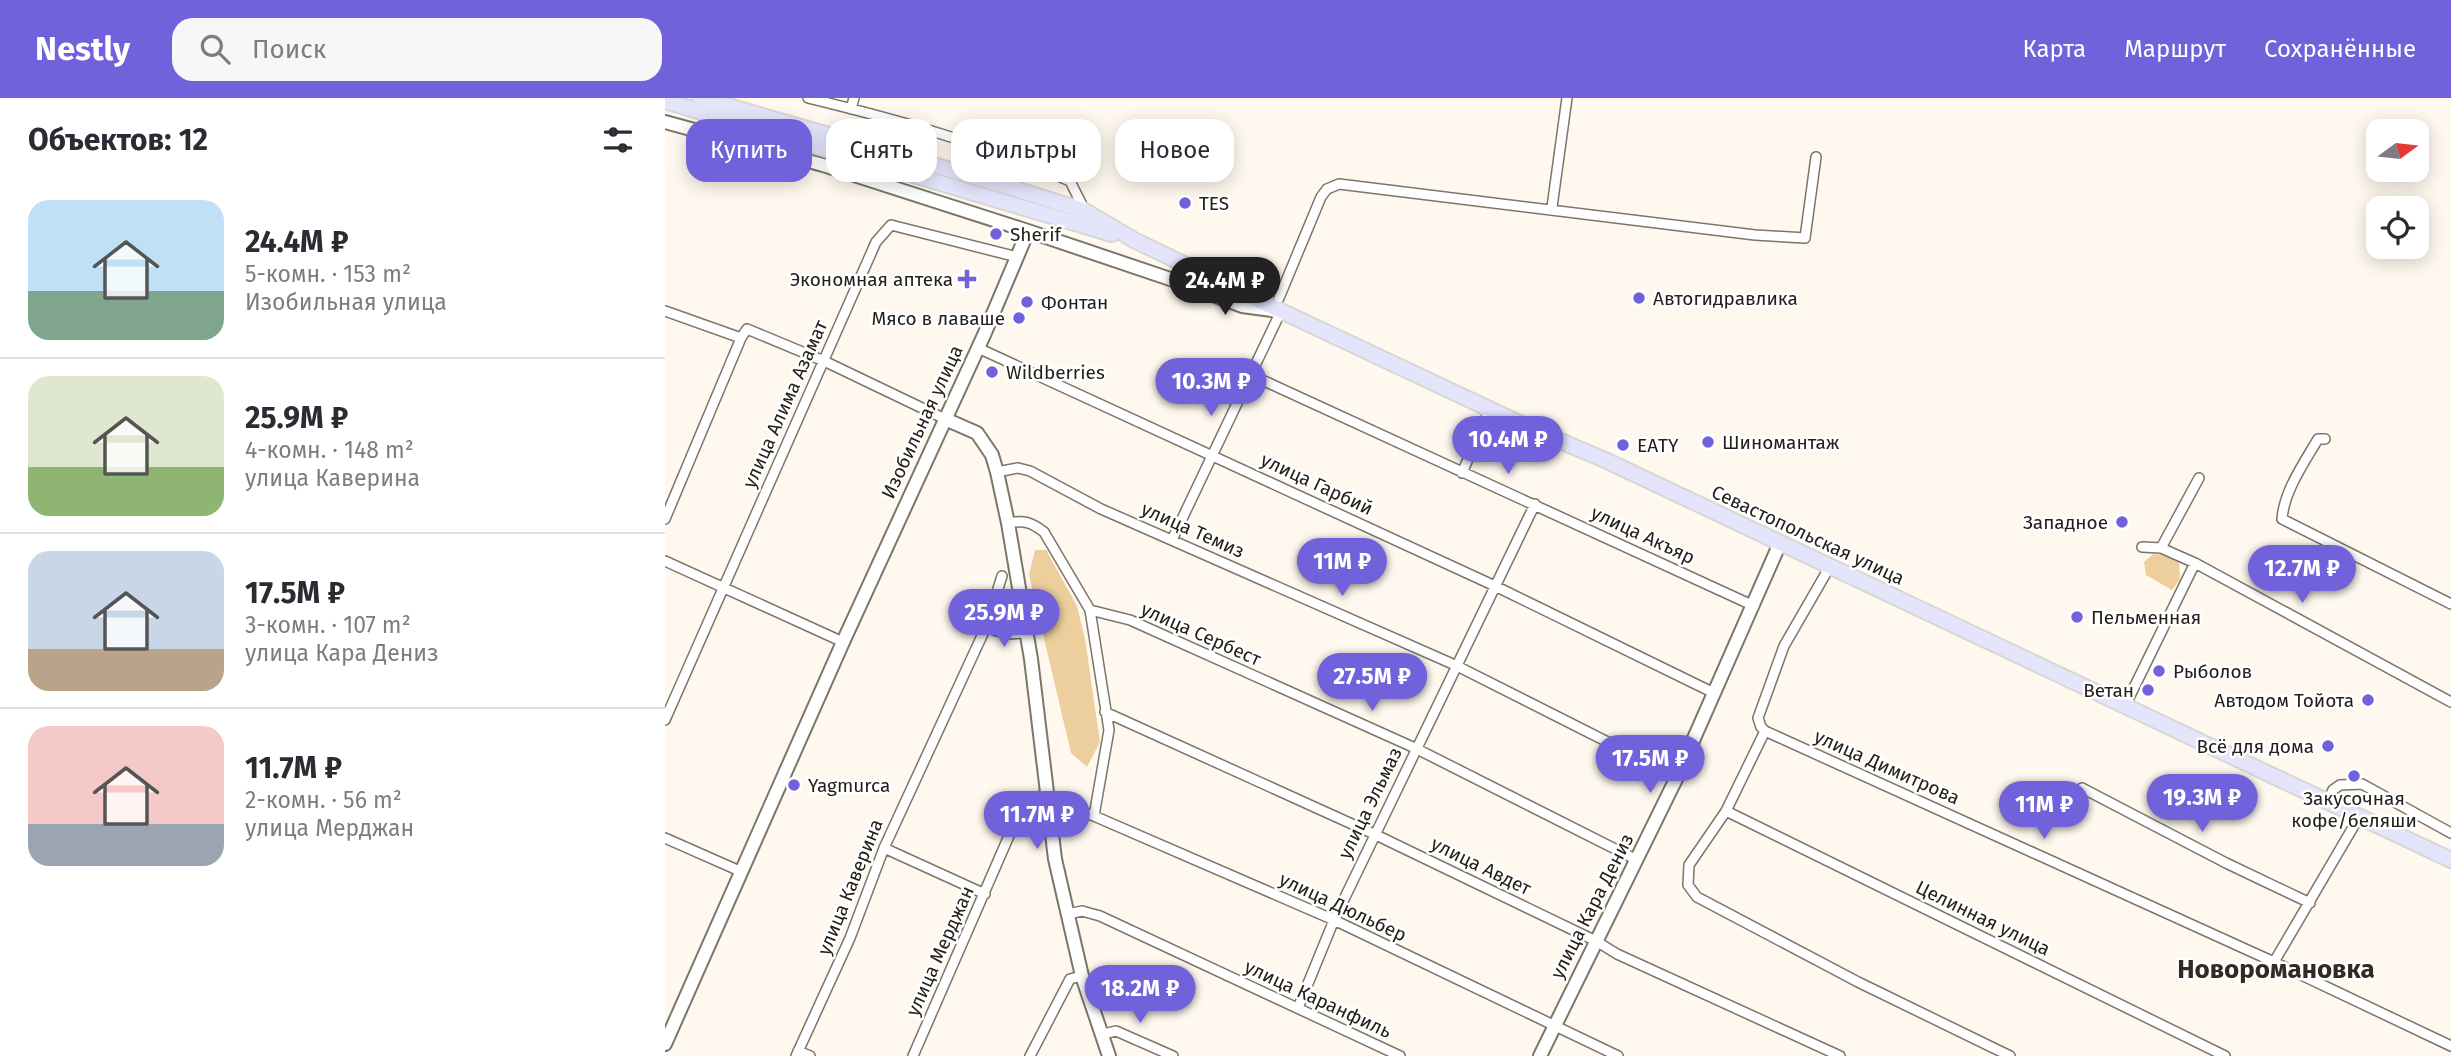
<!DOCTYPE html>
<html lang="ru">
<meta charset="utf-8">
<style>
body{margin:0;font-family:"Fira Sans",sans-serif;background:#f7f7f7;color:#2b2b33;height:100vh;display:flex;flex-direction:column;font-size:26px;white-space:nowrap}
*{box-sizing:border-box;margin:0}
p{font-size:23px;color:#7c7c81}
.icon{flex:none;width:38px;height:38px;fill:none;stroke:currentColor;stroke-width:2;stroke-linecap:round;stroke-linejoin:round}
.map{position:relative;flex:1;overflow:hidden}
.details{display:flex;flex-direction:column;background:#fff;width:665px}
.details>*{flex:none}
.banner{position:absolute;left:21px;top:21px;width:665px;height:63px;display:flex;gap:14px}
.needle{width:46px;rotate:75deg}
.controls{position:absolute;left:1701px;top:21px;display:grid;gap:14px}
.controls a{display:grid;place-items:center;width:63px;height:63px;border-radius:14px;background:#fff;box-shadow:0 4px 18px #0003;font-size:35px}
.price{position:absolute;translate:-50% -60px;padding:0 16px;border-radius:24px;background:#7162dc;color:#fff;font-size:23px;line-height:46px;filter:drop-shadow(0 2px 4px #0008)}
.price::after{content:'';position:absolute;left:50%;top:42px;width:21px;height:16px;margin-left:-10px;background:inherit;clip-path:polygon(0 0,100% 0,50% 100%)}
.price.current{background:#222;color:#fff}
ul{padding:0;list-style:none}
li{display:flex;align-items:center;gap:21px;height:175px;padding:0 28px}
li+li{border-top:2px solid #e1e1e2}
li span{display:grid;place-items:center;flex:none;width:196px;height:140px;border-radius:21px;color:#555}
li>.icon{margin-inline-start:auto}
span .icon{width:84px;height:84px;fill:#fffc;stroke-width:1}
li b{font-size:30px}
h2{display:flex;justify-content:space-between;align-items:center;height:84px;padding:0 28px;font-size:30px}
.pill{padding:0 24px;border-radius:21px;background:#fff;box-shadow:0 4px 18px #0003;font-size:24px;line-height:63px}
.pill.current{background:#7162dc;color:#fff}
header{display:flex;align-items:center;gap:42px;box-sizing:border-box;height:98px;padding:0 35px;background:#7162dc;color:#fff}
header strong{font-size:33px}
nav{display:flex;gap:38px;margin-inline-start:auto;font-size:24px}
.search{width:490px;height:63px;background:#f7f7f7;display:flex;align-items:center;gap:18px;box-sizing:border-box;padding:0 24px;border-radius:21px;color:#7c7c81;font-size:26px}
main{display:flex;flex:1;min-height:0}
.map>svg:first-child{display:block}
</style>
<header>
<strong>Nestly</strong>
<div class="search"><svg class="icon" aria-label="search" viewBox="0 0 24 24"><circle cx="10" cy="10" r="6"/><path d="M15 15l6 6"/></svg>Поиск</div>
<nav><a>Карта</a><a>Маршрут</a><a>Сохранённые</a></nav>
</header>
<main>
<section class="details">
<h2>Объектов: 12<svg class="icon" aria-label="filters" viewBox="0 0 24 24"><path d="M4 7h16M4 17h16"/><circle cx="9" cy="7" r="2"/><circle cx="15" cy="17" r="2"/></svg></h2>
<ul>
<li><span style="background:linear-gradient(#bfe0f5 65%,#7fa58c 0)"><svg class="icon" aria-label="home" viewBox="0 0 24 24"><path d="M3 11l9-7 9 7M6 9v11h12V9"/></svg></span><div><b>24.4M ₽</b><p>5-комн. · 153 m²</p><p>Изобильная улица</p></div></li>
<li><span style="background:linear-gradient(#dfe7d0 65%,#8fb573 0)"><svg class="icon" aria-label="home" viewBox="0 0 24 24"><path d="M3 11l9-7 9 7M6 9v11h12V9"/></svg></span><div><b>25.9M ₽</b><p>4-комн. · 148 m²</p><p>улица Каверина</p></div></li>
<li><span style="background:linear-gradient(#c9d6e8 70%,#b9a48a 0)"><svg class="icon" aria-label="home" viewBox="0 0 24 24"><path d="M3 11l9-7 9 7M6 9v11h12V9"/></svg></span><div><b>17.5M ₽</b><p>3-комн. · 107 m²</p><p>улица Кара Дениз</p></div></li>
<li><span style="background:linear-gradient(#f6c9c9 70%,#9aa5b1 0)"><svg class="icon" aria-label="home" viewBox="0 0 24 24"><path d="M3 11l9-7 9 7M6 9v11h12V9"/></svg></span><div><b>11.7M ₽</b><p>2-комн. · 56 m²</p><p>улица Мерджан</p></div></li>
</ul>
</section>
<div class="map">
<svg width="1786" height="958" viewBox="0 0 1786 958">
<rect width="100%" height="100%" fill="#fef8ee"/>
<path fill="#edce9d" d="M370,452H381L412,508L420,541L435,644L422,669L406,655L364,477Z
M1488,456L1499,457L1514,463L1515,481L1507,492L1481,477L1479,464Z"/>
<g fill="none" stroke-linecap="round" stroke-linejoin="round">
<g stroke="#7c756a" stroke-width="12">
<path id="street" d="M143,0C233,22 320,46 405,83L420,113
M186,11L189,0
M887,109L902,0
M614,200L656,99L662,91L674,86L1090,137L1140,140L1151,59
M0,213L76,240
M313,250L830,488L1049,595
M584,276L1089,508
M1660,341H1653C1639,365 1619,393 1617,421L1786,506
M332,374L353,370L365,373L436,411L790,567L1012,679
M797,375L825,311
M0,421L76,240L82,231L159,263L280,321
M343,425C359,422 366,424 379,434L425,512L444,632L429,718
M507,442L616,213
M1477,449L1496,450L1530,465L1786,604
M1496,450L1534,380
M0,463L178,544
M1164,470L1119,548L1093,620L1096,629L1100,633L1609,864L1786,948
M425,512L465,522L750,650L972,762
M321,529L341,536L361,535
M1460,608L1530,465
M440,614L709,736L931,843L952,856L1175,958
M0,622L211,144L226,127L352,159
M1100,633L1061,713L1024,767L1023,787L1032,799L1193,884L1345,958
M1417,690L1561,765L1645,805
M1662,704L1668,692L1675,687L1697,686L1786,735
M358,706L371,699L382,698
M384,711L395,708L429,718L669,822L953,958
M1061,713L1560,958
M0,740L77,774
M219,750L320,796
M403,816L417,813L435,818L735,958
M1609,864L1694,719
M633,910L669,822L870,406
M438,936L451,933L508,958
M133,953L145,958
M131,958L185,840L219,750L321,529L337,478
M248,958L350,724
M365,958L405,881L417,878"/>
</g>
<g stroke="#7c756a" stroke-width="16">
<path id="secondary" d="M0,24L158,67L363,133
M280,321L312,335L327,357L332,374L343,425L366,561L390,761L417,878L444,958
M0,946L178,544L319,237L363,133L514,184L577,208L607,212
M875,958L1012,679L1115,445"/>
</g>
<g stroke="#d7d7d6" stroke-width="18">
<path id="primary" d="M35,0L341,88L420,113L469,142L616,213L869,332L940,362L1786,762
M0,3L447,136"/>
</g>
<use href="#street" stroke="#fff" stroke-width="9"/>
<use href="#secondary" stroke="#fff" stroke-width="12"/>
<use href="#primary" stroke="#e4e4fb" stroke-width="14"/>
</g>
<g fill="#7162dc" stroke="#fff" stroke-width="2.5">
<circle cx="520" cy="105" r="7"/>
<circle cx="331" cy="136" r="7"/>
<path d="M298.5 170.5h7v7h7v7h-7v7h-7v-7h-7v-7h7z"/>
<circle cx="974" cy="200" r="7"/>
<circle cx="362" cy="204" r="7"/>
<circle cx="354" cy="220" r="7"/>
<circle cx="327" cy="274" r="7"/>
<circle cx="1043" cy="344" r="7"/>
<circle cx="958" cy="347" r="7"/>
<circle cx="1457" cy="424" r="7"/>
<circle cx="1412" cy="519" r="7"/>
<circle cx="1494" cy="573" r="7"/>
<circle cx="1483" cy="592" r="7"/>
<circle cx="1703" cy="602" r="7"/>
<circle cx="1663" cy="648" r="7"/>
<circle cx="1689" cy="678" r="7"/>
<circle cx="129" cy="687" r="7"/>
</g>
<g text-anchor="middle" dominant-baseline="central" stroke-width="5" stroke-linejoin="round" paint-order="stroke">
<g font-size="19" fill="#23201b" stroke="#fff" text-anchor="start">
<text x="534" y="105">TES</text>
<text x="345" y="136">Sherif</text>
<text x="288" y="181" text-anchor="end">Экономная аптека</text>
<text x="988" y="200">Автогидравлика</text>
<text x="376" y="204">Фонтан</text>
<text x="340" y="220" text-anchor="end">Мясо в лаваше</text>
<text x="341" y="274">Wildberries</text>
<text x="1057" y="344">Шиномантаж</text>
<text x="972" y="347">EАTY</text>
<text x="1443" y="424" text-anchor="end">Западное</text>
<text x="1426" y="519">Пельменная</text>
<text x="1508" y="573">Рыболов</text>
<text x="1469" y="592" text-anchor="end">Ветан</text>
<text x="1689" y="602" text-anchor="end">Автодом Тойота</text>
<text x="1649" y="648" text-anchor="end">Всё для дома</text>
<text x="143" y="687">Yagmurca</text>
<text x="1689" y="700" text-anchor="middle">Закусочная<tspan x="1689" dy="22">кофе/беляши</tspan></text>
</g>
<g font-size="19" fill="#23201b" stroke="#fff">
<text transform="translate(120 306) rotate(-66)">улица Алима Азамат</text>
<text transform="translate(257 324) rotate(-65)">Изобильная улица</text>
<text transform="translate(652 386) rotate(25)">улица Гарбий</text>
<text transform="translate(528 432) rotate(24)">улица Темиз</text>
<text transform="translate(978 437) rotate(25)">улица Акъяр</text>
<text transform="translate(1143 437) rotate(25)">Севастопольская улица</text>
<text transform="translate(536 536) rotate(24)">улица Сербест</text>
<text transform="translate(1222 669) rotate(24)">улица Димитрова</text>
<text transform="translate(705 705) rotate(-64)">улица Эльмаз</text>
<text transform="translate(816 768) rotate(26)">улица Авдет</text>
<text transform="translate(185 789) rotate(-68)">улица Каверина</text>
<text transform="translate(927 808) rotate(-63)">улица Кара Дениз</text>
<text transform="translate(678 809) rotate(25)">улица Дюльбер</text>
<text transform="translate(1318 820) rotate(26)">Целинная улица</text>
<text transform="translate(275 853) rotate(-66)">улица Мерджан</text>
<text transform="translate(653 901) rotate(25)">улица Каранфиль</text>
</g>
<g font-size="26" font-weight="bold" fill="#312b21" stroke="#fff">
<text x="1611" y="871">Новоромановка</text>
</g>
</g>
</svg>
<div class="controls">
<a><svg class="needle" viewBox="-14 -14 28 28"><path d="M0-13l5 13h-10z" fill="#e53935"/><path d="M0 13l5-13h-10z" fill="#7c7c81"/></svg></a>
<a><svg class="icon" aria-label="locate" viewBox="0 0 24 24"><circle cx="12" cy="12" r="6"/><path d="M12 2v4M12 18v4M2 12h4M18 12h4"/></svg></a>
</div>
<b class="price current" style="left:560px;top:219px">24.4M ₽</b>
<b class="price" style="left:546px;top:320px">10.3M ₽</b>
<b class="price" style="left:843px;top:378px">10.4M ₽</b>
<b class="price" style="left:677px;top:500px">11M ₽</b>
<b class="price" style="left:1637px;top:507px">12.7M ₽</b>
<b class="price" style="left:339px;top:551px">25.9M ₽</b>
<b class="price" style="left:707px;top:615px">27.5M ₽</b>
<b class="price" style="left:985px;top:697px">17.5M ₽</b>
<b class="price" style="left:1537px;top:736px">19.3M ₽</b>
<b class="price" style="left:1379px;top:743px">11M ₽</b>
<b class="price" style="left:372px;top:753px">11.7M ₽</b>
<b class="price" style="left:475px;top:927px">18.2M ₽</b>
<div class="banner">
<a class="pill current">Купить</a>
<a class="pill">Снять</a>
<a class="pill">Фильтры</a>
<a class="pill">Новое</a>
</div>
</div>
</main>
